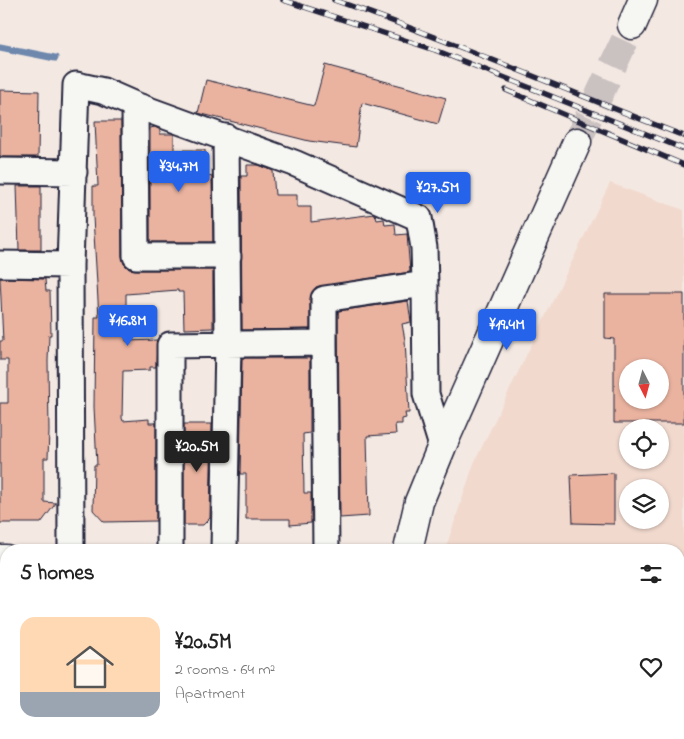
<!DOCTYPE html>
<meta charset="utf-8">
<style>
body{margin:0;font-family:"Indie Flower",sans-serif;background:#f6f6f6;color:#222;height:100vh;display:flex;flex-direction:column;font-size:19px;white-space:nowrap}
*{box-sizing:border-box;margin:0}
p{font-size:16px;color:#767676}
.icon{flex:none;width:28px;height:28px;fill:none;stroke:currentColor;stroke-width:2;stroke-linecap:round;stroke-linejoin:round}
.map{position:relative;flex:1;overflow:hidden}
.side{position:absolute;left:0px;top:544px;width:685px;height:196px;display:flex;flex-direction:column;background:#fff;border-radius:20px 20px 0 0;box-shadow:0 1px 4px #0004}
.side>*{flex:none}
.needle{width:32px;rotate:174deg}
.tools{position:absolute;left:619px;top:359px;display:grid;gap:10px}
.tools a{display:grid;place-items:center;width:50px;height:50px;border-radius:50%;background:#fff;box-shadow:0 1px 4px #0004;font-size:25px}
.price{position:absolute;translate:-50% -42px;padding:0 11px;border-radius:5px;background:#2563eb;color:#fff;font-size:16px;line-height:32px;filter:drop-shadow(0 1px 2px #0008)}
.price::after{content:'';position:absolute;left:50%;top:30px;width:15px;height:11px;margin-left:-8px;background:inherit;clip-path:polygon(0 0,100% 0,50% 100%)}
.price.on{background:#222;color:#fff}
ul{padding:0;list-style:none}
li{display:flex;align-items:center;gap:15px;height:125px;padding:0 20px}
li span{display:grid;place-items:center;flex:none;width:140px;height:100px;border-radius:15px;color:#555}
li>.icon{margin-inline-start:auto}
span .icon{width:60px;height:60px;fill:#fffc;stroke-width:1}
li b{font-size:21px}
h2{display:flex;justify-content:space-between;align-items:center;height:60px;padding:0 20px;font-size:21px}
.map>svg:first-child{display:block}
</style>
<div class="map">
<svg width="684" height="739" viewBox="0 0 684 739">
<rect width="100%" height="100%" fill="#f4e9e2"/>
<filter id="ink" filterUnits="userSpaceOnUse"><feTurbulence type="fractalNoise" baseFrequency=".02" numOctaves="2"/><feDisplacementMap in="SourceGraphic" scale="10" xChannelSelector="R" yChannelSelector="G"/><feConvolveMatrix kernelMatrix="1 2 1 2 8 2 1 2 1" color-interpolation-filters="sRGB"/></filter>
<g filter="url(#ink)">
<path fill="#f1d9ce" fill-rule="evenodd" d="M610,183L684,210V739H441L442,734H679V550H445L474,463ZM628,368H660V400H628ZM628,428H660V460H628ZM628,488H660V520H628Z"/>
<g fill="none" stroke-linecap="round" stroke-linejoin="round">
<path stroke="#6d87ad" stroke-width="7" d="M0,47L55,58"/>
</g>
<path fill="#eab3a0" stroke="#22223b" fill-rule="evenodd" d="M325,65L446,98L438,124L362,103L356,147L309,141L198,113L206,80L314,106Z
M0,90L39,91L38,157H0Z
M95,121H121L122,256L124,264L129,269L136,270H213V328L184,329L183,292H178V290L126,294V341L157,340L156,367H150V370L123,371L122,418L123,421L149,419V423H156V521L104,522L93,510L94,465H97L94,407L95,317H99L93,217V186H98Z
M155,127L160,130V134H174V150H205L206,175L212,177L213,242H150V128Z
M247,165H259L273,171L275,195H297V207H311V222L375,214L377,220L384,219L385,225L395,224L396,235L407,234L410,272L316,287L310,299V329L242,330L241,176H247Z
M17,186H41V250H19Z
M0,278L45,279L46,291H50L51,335H49L48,361L49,431L48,458H44V502L56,503L41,523H0V403H8V360H0V341H3Z
M605,294H684V423H614V339L605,338ZM628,368H660V400H628Z
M408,301L411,322L402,324L405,340L409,413H405L406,418L402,419V424H395L396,434L367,436L369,516L340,518L338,311Z
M242,358H310V433L303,434L304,493H311V523L290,525V519H246V474H240Z
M184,424H212L210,518L203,525H184Z
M614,473V524L573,523L571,475Z"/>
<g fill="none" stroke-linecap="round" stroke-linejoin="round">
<path stroke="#cac1c1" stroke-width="28" stroke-dasharray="28 14" stroke-linecap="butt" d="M577,142L632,25"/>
<g stroke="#22223b" stroke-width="29">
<path id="minor" d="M135,105L136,256H228
M0,171L74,172
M0,264L70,265
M324,343V299L425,284
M71,550L70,265L76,85L103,91L135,105L294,163L419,218L424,248L425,284L426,394L442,446
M170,550V345L324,343L326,550
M224,550L228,343L226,137
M224,734V739
M30,739H67
M167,739V734
M279,739V734"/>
</g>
<g stroke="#22223b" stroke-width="31">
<path id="tertiary" d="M632,25L643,0
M408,550L419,502L442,446L577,142
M0,559H6
M67,739V734
M401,739V734"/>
</g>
<use href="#minor" stroke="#f6f6f2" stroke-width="25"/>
<use href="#tertiary" stroke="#f6f6f2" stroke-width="28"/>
<g stroke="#22223b" stroke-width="5.5">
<path id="rail" d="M283,0L435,50L684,149
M334,0C452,41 567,91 684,136
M506,90L684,165"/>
</g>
<use href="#rail" stroke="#f6f6f2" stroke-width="4" stroke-dasharray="11" stroke-linecap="butt"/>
</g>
</g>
</svg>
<div class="tools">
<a><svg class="needle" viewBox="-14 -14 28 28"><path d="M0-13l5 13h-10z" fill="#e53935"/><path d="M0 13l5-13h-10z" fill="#767676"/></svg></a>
<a><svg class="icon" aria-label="locate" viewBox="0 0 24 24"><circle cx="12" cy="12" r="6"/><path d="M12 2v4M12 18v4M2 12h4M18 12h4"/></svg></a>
<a><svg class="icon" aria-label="layers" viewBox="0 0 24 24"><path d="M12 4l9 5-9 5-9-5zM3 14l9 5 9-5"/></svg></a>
</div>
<b class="price" style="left:179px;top:193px">¥34.7M</b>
<b class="price" style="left:438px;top:214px">¥27.5M</b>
<b class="price" style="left:128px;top:347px">¥16.8M</b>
<b class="price" style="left:507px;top:351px">¥19.4M</b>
<b class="price on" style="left:197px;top:473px">¥20.5M</b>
<section class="side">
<h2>5 homes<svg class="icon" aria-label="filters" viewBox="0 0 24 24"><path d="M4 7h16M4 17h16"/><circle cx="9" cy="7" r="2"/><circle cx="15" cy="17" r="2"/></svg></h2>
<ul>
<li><span style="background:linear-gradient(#ffd9b3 75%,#9aa5b1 0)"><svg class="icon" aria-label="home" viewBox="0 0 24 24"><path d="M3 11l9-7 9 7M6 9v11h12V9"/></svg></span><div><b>¥20.5M</b><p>2 rooms · 64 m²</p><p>Apartment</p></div><svg class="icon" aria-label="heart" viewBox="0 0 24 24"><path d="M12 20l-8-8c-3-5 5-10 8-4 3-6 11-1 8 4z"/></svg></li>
</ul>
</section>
</div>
